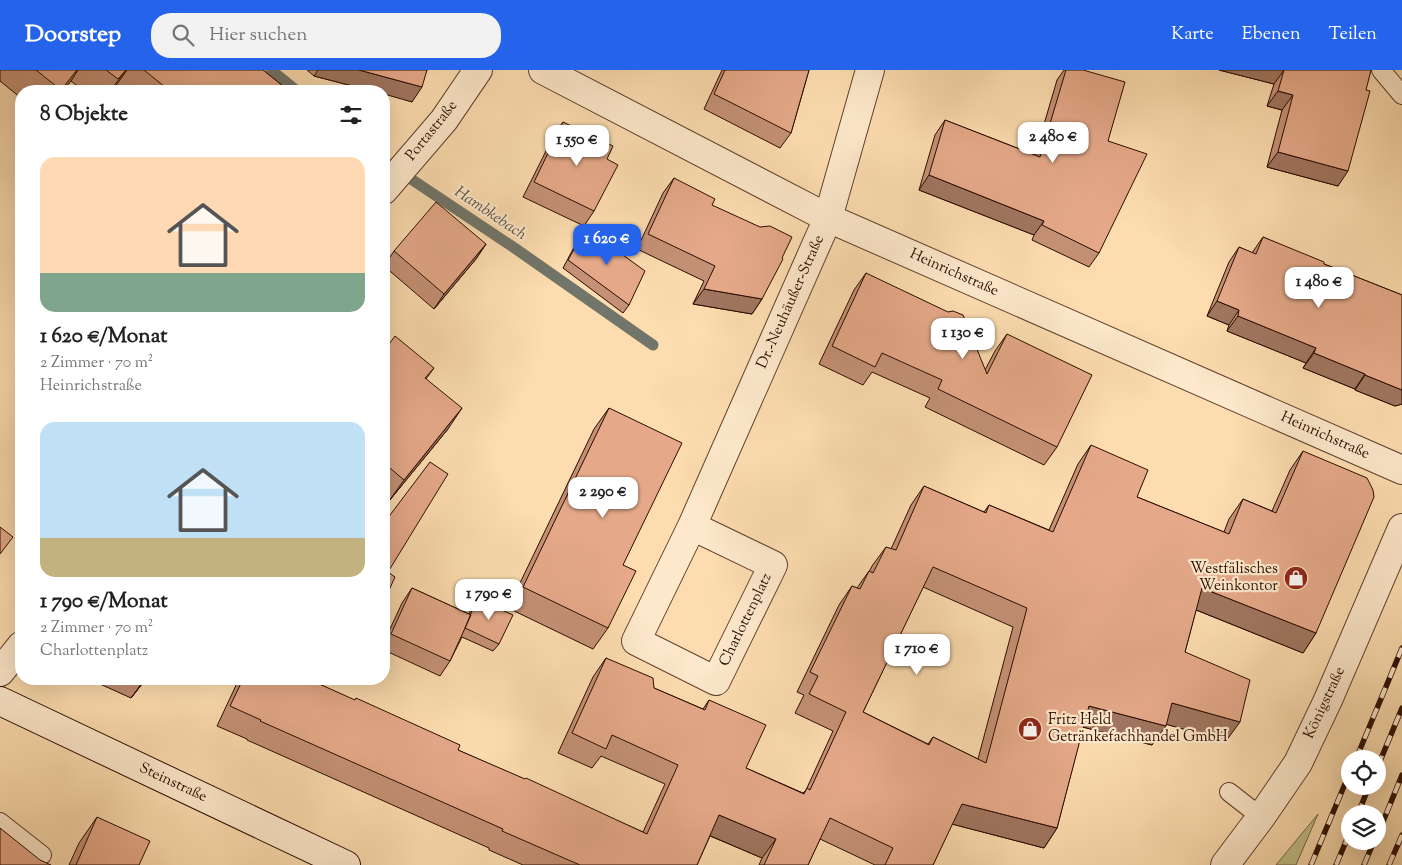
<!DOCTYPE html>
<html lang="de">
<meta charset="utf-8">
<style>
body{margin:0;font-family:"Sorts Mill Goudy",serif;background:#f2f2f2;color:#222;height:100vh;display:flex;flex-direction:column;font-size:19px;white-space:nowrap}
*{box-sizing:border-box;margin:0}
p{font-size:16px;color:#767676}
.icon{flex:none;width:28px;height:28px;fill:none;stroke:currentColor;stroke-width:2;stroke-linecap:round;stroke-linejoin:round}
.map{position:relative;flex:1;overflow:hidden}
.panel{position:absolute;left:15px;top:15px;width:375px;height:600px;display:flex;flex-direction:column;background:#fff;border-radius:20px;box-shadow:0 5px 20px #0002}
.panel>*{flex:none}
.buttons{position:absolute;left:1341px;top:680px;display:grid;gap:10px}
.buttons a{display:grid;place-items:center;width:45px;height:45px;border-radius:50%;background:#fff;box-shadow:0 5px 20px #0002;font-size:25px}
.price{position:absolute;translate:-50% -42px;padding:0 11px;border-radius:10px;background:#fff;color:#222;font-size:16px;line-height:32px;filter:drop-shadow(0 1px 2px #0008)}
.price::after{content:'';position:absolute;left:50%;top:30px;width:15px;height:11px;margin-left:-8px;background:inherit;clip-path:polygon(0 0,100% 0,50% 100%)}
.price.current{background:#2563eb;color:#fff}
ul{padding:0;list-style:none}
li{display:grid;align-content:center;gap:10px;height:265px;padding:0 25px}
li span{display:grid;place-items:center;height:155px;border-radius:15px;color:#555}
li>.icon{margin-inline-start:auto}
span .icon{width:90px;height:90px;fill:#fffc;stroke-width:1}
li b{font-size:21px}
h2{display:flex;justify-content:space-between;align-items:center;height:60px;padding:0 25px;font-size:21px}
header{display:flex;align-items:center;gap:30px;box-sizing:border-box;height:70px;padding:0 25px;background:#2563eb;color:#fff}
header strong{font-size:24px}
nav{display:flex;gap:28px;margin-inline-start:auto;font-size:18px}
.search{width:350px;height:45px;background:#f2f2f2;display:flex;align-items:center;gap:12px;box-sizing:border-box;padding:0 18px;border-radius:20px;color:#767676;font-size:19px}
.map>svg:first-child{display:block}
</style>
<header>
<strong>Doorstep</strong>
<div class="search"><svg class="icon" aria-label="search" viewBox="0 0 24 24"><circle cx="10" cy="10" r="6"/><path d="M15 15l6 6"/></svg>Hier suchen</div>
<nav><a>Karte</a><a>Ebenen</a><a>Teilen</a></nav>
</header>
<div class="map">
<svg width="1402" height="795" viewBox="0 0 1402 795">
<rect width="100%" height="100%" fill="#fdddb0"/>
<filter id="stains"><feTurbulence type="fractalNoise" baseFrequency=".004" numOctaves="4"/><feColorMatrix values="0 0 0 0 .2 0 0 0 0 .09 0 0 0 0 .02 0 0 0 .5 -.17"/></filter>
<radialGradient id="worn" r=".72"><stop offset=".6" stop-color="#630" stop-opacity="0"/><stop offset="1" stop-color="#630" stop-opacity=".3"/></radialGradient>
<path fill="#c1c08a" stroke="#766645" d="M1318,744L1296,795H1276Z"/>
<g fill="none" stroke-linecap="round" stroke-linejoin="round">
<path stroke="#71756a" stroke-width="11" d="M271,0L297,21
M384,91L516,179L653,275"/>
<g stroke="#5f402c" stroke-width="20">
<path id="lane" d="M1381,0L1402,25
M1229,722L1261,747
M0,752L42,785"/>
</g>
<g stroke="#5f402c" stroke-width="30">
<path id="street" d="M543,0L828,148L1402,400
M384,120L444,50L478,0
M692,456L828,148L870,0
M692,456L773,495L716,611L636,571Z
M0,602L21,576
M1225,795L1261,747L1298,693L1328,630L1402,458"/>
</g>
<g stroke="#2a0c00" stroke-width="30">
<path id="secondary" d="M0,631L346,795"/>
</g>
<use href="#lane" stroke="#fee9cc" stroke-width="18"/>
<use href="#street" stroke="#fee9cc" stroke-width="28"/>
<use href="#secondary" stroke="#fee9cc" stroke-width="28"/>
<g stroke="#2a0c00" stroke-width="5.5">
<path id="rail" d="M1356,689L1402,578
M1378,696L1402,638
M1358,744L1369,716
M1378,764L1402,705
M1311,795L1350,702
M1336,795L1350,762
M1364,795L1374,771
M1389,795L1402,765"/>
</g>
<use href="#rail" stroke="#fee9cc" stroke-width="4" stroke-dasharray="11" stroke-linecap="butt"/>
</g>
<path fill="#c59176" stroke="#2a0c00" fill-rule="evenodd" d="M0,0H263L289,21H121L115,17L111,21H84L71,11L62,21H21V28L0,11Z
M307,0H427L412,32L384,21H372L314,6Z
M722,0H809L791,63L780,78L704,39Z
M1064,0H1083L1108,71L1099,183L1089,197L1032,170L1034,165L919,120L935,65L945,50L1035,85L1057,10Z
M1219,0H1371L1338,116L1267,97L1282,40L1267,36L1274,14Z
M563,52L607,89L594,141L584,156L523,127L553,67Z
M674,108L712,135L762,229L752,244L693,234L704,211L637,179L663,123Z
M586,158L629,235L623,243L563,198L580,166Z
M1263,167L1324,194L1402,225V334L1395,336L1355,320V319L1303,298L1306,293L1227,261L1229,255L1207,246L1229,192L1239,177L1252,183Z
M486,174L476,189L434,239L384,196L394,181Z
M866,203L985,300L995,281L1007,264L1057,377L1044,395L925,337L930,328L872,302L863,315L819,294L854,220Z
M384,281L434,298L426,309L448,359L389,431L384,426Z
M609,338L623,495L608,558L593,579L508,538L594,359Z
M1091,375L1137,427L1224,462L1229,449L1243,429L1272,441L1290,400L1303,381L1316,563L1303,583L1196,540L1185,582L1226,671L1166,654L1152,675L1083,657L1057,758L1044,778L952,754L933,795H875L820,769L808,795H759L762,788L710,766L697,795H523L489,780V778L247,670V669L217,656L239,609H308L458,680L643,762L665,714L601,686L592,698L558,683L593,607L606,588L654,618L703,639L709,630L746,698L803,723L806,720L833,661L795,643L804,625L797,622L839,535L852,516L857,518L869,501V502L872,496L886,477L891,479L911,435L924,416L984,442L989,435L1049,460L1078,394ZM923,517L1013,557L978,689L933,667L928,674L863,642Z
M412,518L469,544L472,537L477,529L499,574L493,581L462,567L450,591L440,606L384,580V572L402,533Z
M89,609H146L131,628Z
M97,747L139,795H69L79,773Z"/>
<path fill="#a07660" stroke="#2a0c00" d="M77,0H78L71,11L62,21H59Z
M126,0H127L115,17L111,21H110Z
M318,0H359L422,17L412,32L384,24V21H372L314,6Z
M1219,0H1284L1274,14Z
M1278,21L1293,25L1282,40L1267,36Z
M1278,82L1348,101L1338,116L1267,97Z
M929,105L1044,151L1034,165L919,120Z
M486,174L476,189L434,239L444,224Z
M704,219L762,229L752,244L693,234Z
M1217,231L1239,240L1229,255L1207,246Z
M1238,246L1316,278L1306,293L1227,261Z
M1314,283L1365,304L1355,319L1303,298Z
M1365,305L1402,320V334L1395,336L1355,320Z
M462,338L448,359L389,431L404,410Z
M1202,518L1316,563L1303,583L1189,537Z
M145,609H146L131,628Z
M1172,633L1240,652L1226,671L1158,652Z
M1089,636L1166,656L1152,675L1075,655Z
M962,734L1057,758L1044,778L948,753Z
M719,745L776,769L762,788L706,764Z"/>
<path fill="#e5a989" stroke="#2a0c00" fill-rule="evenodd" d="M36,0H77L61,20Z
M106,0H126L118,9Z
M144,0H263L289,21H170Z
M359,0H427L422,17Z
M725,0H809L791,63L714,24Z
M1066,0H1083L1125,12L1108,71L1147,84L1099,183L1042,155L1044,151L929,105L945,50L1040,87Z
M1284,0H1371L1366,20L1370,21L1348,101L1278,82L1293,25L1278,21Z
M563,52L613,76L607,89L618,95L594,141L534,112Z
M674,108L715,129L712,135L760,157L770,156L792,167L782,188L783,189L762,229L704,219L715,196L648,164Z
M436,132L486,174L444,224L394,181Z
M586,158L645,201L629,235L568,190Z
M1263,167L1324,192V194L1402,225V320L1365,305V304L1314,283L1316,278L1238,246L1239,240L1217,231L1239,177L1256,184Z
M866,203L948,242L953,241L963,245L987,304L1007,264L1092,305L1057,377L938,319L942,310L882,283L875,297L832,276Z
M395,266L434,298L425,308L462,338L404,410L384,393V281Z
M609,338L682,373L623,495L636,501L608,558L523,517Z
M1091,375L1148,400L1137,427L1229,464L1243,429L1276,443L1303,381L1367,408L1373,420L1374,427L1316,563L1202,518L1185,582L1250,610L1240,652L1172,633L1166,656L1089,636L1057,758L962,734L933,795H885L893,778L830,748L808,795H764L776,769L719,745L697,795H580L502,761L503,759L260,651L261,650L230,636L243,609H308L355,630L356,628L460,675L458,680L525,709L526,708L647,764L678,695L612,665L606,679L572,663L606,588L653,608L654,618L705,640L709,630L766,655L746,698L804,724L807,718L810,720L846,642L809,624L818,606L810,602L852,516L860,519L869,501L873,503L886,477L896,480L924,416L986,443L989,435L1053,462ZM933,497L1027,538L986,693L933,667L929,675L863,642Z
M430,392L448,404L388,502L395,507L384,531V453Z
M0,457L13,467L0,484Z
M412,518L471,545L450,591L391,564Z
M477,529L513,545L499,574L465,558Z
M132,609H145L141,613Z
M97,747L150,771L139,795H76Z
M0,758L40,790L51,795H0Z"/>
<defs>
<g id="shop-disc" transform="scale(1.25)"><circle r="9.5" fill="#8f2418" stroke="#fee9cc"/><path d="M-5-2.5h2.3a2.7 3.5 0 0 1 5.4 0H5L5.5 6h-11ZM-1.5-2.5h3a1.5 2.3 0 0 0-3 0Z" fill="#fff"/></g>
</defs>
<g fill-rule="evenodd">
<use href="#shop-disc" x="1296" y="508"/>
<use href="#shop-disc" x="1030" y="659"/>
</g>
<g text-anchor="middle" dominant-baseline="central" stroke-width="4.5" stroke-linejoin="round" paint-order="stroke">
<g font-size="15" fill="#2a0c00" stroke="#fee9cc">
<text transform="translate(432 61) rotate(-51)">Portastraße</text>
<text transform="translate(954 203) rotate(24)">Heinrichstraße</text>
<text transform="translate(791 232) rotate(-66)">Dr.-Neuhäußer-Straße</text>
<text transform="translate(1325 366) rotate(24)">Heinrichstraße</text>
<text transform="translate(746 550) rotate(-64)">Charlottenplatz</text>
<text transform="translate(1325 633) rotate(-65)">Königstraße</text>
<text transform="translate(173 713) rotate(25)">Steinstraße</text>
</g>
<g font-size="15" fill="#2a0c00" stroke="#fee9cc" text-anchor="end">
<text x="1278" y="499">Westfälisches<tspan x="1278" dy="17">Weinkontor</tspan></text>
<text x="1048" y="650" text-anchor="start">Fritz Held<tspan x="1048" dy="17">Getränkefachhandel GmbH</tspan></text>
</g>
<g font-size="16" font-style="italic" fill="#595247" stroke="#fee9cc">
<text transform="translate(490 144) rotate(34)">Hambkebach</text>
</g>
</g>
<rect width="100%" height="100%" filter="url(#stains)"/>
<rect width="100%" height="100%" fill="url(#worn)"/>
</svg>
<div class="buttons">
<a><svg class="icon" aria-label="locate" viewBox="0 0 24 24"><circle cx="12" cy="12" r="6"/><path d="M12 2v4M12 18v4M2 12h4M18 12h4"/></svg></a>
<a><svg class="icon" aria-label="layers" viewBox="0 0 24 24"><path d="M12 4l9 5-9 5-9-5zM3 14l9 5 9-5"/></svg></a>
</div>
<b class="price" style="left:1053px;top:94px">2 480 €</b>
<b class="price" style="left:577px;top:97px">1 550 €</b>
<b class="price current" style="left:607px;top:196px">1 620 €</b>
<b class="price" style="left:1319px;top:239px">1 480 €</b>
<b class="price" style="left:963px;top:290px">1 130 €</b>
<b class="price" style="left:603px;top:449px">2 290 €</b>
<b class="price" style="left:489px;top:551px">1 790 €</b>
<b class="price" style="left:917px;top:606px">1 710 €</b>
<section class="panel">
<h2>8 Objekte<svg class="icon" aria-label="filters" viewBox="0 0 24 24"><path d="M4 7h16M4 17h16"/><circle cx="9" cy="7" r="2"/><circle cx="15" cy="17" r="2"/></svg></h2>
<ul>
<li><span style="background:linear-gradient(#ffd9b3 75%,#7fa58c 0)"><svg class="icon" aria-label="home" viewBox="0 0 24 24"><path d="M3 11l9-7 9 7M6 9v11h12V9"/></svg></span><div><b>1 620 €/Monat</b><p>2 Zimmer · 70 m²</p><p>Heinrichstraße</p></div></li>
<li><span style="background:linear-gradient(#bfe0f5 75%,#c2b280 0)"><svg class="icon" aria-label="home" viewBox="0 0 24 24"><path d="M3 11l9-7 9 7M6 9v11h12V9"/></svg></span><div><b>1 790 €/Monat</b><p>2 Zimmer · 70 m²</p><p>Charlottenplatz</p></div></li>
</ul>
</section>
</div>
